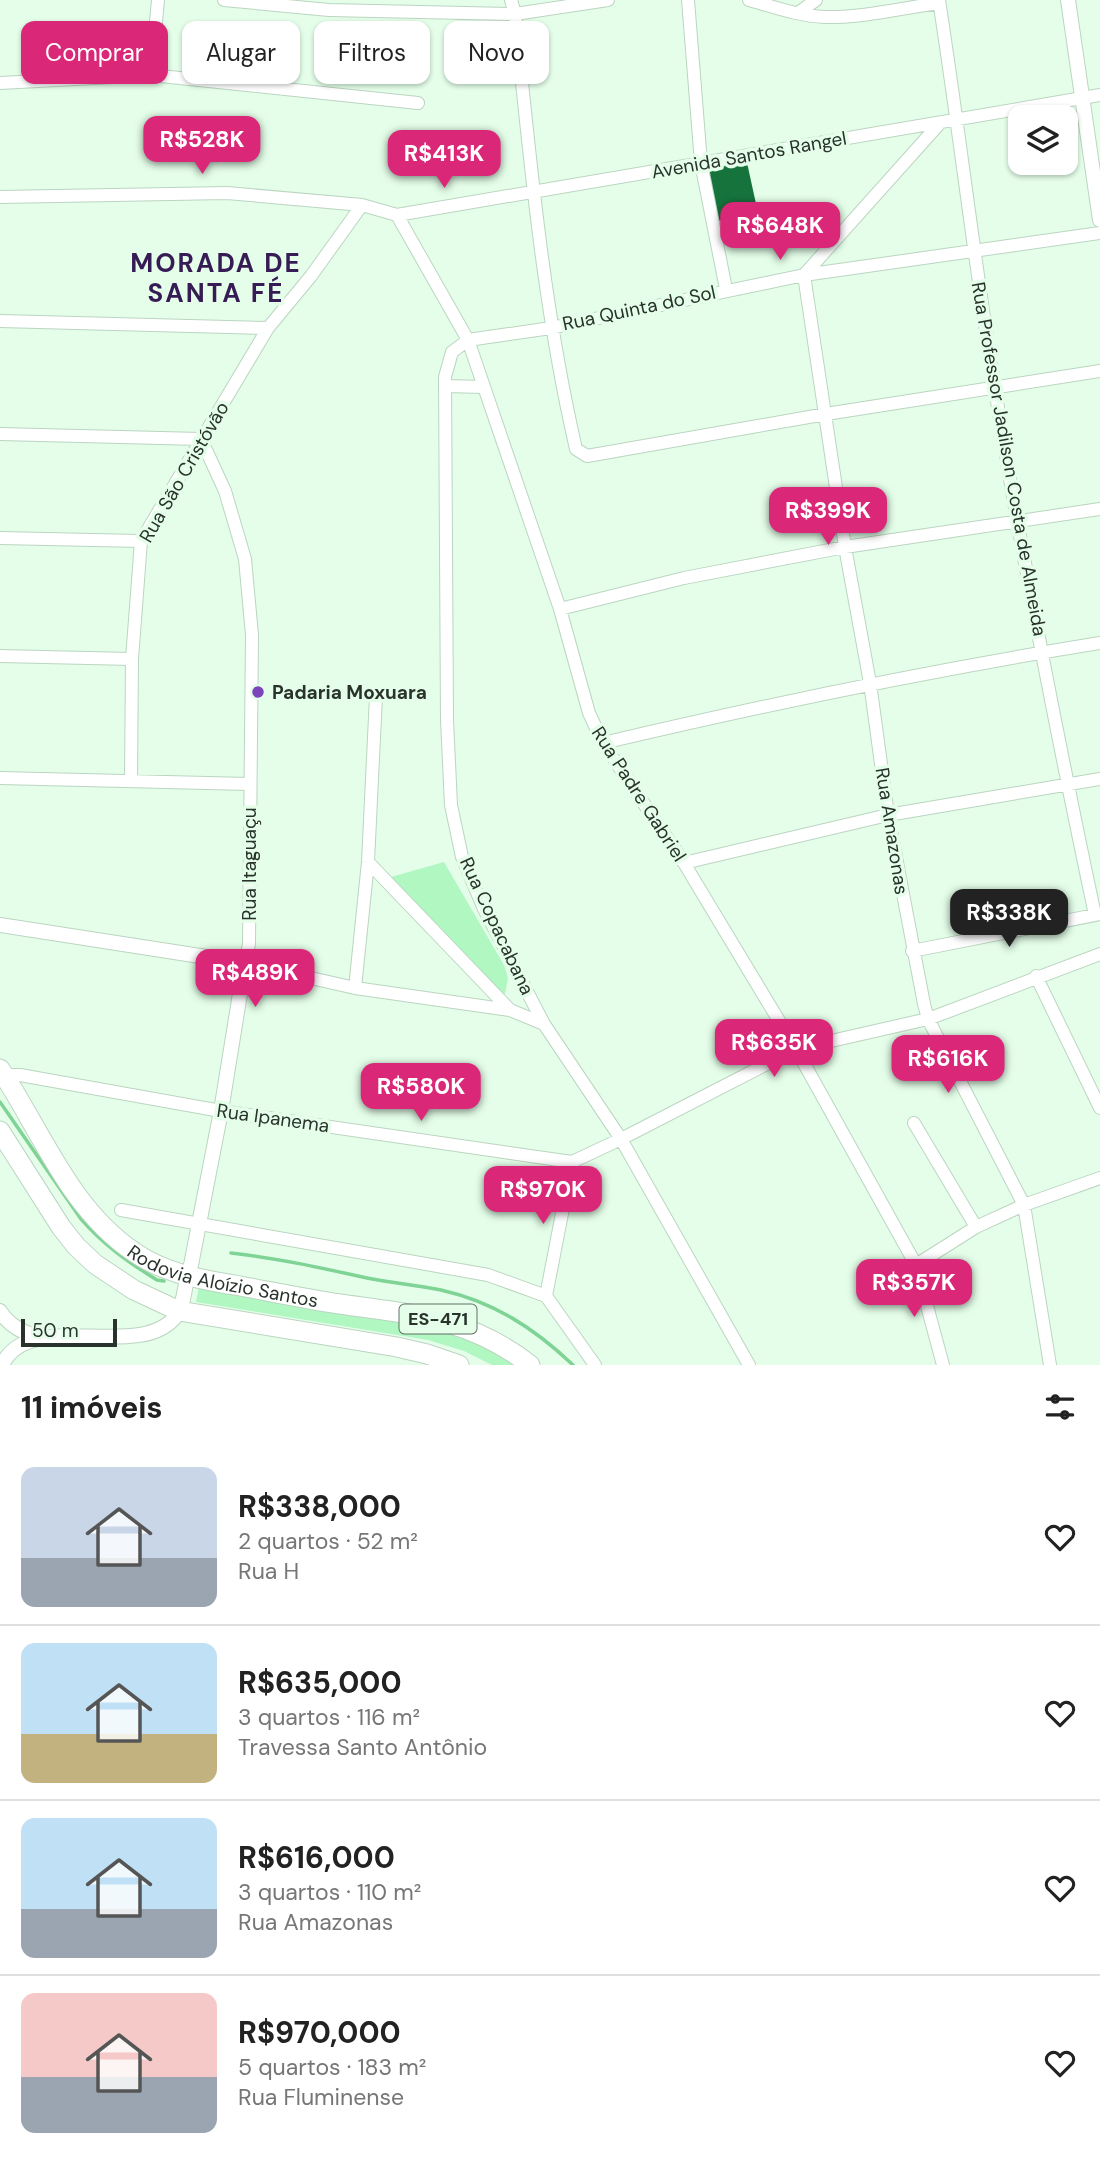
<!DOCTYPE html>
<html lang="pt">
<meta charset="utf-8">
<style>
body{margin:0;font-family:"DM Sans",sans-serif;background:#f2f2f2;color:#222;height:100vh;display:flex;flex-direction:column;font-size:26px;white-space:nowrap}
*{box-sizing:border-box;margin:0}
p{font-size:23px;color:#767676}
.icon{flex:none;width:38px;height:38px;fill:none;stroke:currentColor;stroke-width:2;stroke-linecap:round;stroke-linejoin:round}
.map{position:relative;height:1365px;overflow:hidden}
.sheet{display:flex;flex-direction:column;background:#fff;flex:1}
.sheet>*{flex:none}
.hud{position:absolute;left:21px;top:21px;width:700px;height:63px;display:flex;gap:14px}
.tools{position:absolute;left:1008px;top:105px;display:grid;gap:14px}
.tools a{display:grid;place-items:center;width:70px;height:70px;border-radius:14px;background:#fff;box-shadow:0 2px 5px #0004;font-size:35px}
.scale{position:absolute;left:21px;bottom:18px;width:96px;box-sizing:border-box;padding-left:7px;border:4px solid #29332b;border-top:0;font-size:19px;line-height:24px;white-space:nowrap;color:#29332b;-webkit-text-stroke:5px #e4fee9;paint-order:stroke}
.price{position:absolute;translate:-50% -60px;padding:0 16px;border-radius:14px;background:#db2777;color:#fff;font-size:23px;line-height:46px;filter:drop-shadow(0 2px 4px #0008)}
.price::after{content:'';position:absolute;left:50%;top:42px;width:21px;height:16px;margin-left:-10px;background:inherit;clip-path:polygon(0 0,100% 0,50% 100%)}
.price.on{background:#222;color:#fff}
ul{padding:0;list-style:none}
li{display:flex;align-items:center;gap:21px;height:175px;padding:0 21px}
li+li{border-top:2px solid #e0e0e0}
li span{display:grid;place-items:center;flex:none;width:196px;height:140px;border-radius:14px;color:#555}
li>.icon{margin-inline-start:auto}
span .icon{width:84px;height:84px;fill:#fffc;stroke-width:1}
li b{font-size:30px}
h2{display:flex;justify-content:space-between;align-items:center;height:84px;padding:0 21px;font-size:30px}
.pill{padding:0 24px;border-radius:14px;background:#fff;box-shadow:0 2px 5px #0004;font-size:24px;line-height:63px}
.pill.on{background:#db2777;color:#fff}
.map>svg:first-child{display:block}
</style>
<div class="map">
<svg width="1100" height="1365" viewBox="0 0 1100 1365">
<rect width="100%" height="100%" fill="#e4fee9"/>
<path fill="#b0f7c2" d="M444,862L504,965L508,978L505,994L503,995L391,877Z
M199,1286L450,1330L520,1365H492L464,1351L428,1340L196,1302Z"/>
<g fill="none" stroke-linecap="round" stroke-linejoin="round">
<path stroke="#7ed395" stroke-width="3.5" d="M0,1102L81,1219C104,1245 128,1262 157,1280L164,1281
M231,1253C277,1258 322,1268 367,1278C391,1283 417,1285 441,1290C494,1302 534,1328 573,1365"/>
</g>
<path fill="#16733c" d="M746,158L758,213L718,221L707,166Z"/>
<g fill="none" stroke-linecap="round" stroke-linejoin="round">
<g stroke="#bbd5c1" stroke-width="14">
<path id="minor" d="M224,0L329,10L515,14L608,0
M511,0L515,14C530,160 543,306 576,449L587,456L826,414L1100,371
M688,0L701,163L726,289
M749,0C774,7 799,16 825,17C862,18 902,8 939,3
M939,0C959,129 974,259 995,389C1023,565 1058,740 1095,915
M798,13L816,0
M151,75L418,103
M0,83L151,75L158,0
M940,123L804,275L845,547L870,683L888,815L924,1004L928,1019L1024,1205L1050,1365
M0,197L227,193L362,205L397,215L1100,95
M397,215L468,340L560,609L589,713L603,743L684,863L796,1049L916,1265L943,1365
M0,321L268,328
M445,386L484,387
M0,434L201,439L225,491L245,559L252,635L249,944L245,963L355,988L510,1010L544,1024
M0,538L141,541
M560,609L684,578L845,547L1100,509
M0,656L132,659
M603,743C768,704 933,670 1100,643
M0,778L249,784
M131,781L132,659L141,541L268,328L311,276L362,205
M368,862L510,1010
M684,863L888,815L1100,779
M912,951L1100,914
M1036,976L1100,1108
M355,988L368,862L376,696
M4,1075H20L221,1111L572,1162L621,1139L796,1049L928,1019L1100,954
M914,1123L976,1227
M121,1210L488,1275L546,1296L595,1365
M916,1265L976,1227L1024,1205L1100,1178
M546,1296L572,1162
M749,1365L621,1139L544,1024L484,909L462,857L451,805L447,720L445,377L452,352L468,340L551,328L804,275L1100,233"/>
</g>
<g stroke="#bbd5c1" stroke-width="16">
<path id="tertiary" d="M1068,0L1100,220
M0,925L245,963L221,1111L191,1265C184,1280 186,1303 176,1316C140,1363 29,1307 2,1365
M0,1311C9,1326 23,1332 39,1338"/>
</g>
<g stroke="#bbd5c1" stroke-width="21">
<g id="primary">
<path id="s1" d="M0,1069C42,1132 69,1208 134,1252C165,1274 204,1280 240,1286C273,1292 306,1299 340,1304C411,1314 471,1318 530,1365"/>
<path d="M0,1131L61,1227L76,1246L95,1264L134,1290L179,1311L397,1347L427,1354L459,1365"/>
</g>
</g>
<use href="#minor" stroke="#fff" stroke-width="12"/>
<use href="#tertiary" stroke="#fff" stroke-width="14"/>
<use href="#primary" stroke="#fff" stroke-width="19"/>
</g>
<circle fill="#7c45bb" stroke="#e4fee9" stroke-width="2.5" cx="258" cy="692" r="7"/>
<g text-anchor="middle" dominant-baseline="central" stroke-width="7" stroke-linejoin="round" paint-order="stroke">
<rect fill="#e4fee9" stroke="#617064" stroke-width="2" x="399.5" y="1304.5" width="77" height="29" rx="5"/>
<g font-size="18" font-weight="bold" fill="#29332b">
<text x="438" y="1319">ES-471</text>
</g>
<g font-size="19" fill="#29332b" stroke="#e4fee9">
<text transform="translate(749 155) rotate(-10)">Avenida Santos Rangel</text>
<text transform="translate(639 308) rotate(-12)">Rua Quinta do Sol</text>
<text transform="translate(1009 459) rotate(80)">Rua Professor Jadilson Costa de Almeida</text>
<text transform="translate(184 472) rotate(-60)">Rua São Cristóvão</text>
<text transform="translate(639 794) rotate(57)">Rua Padre Gabriel</text>
<text transform="translate(892 831) rotate(81)">Rua Amazonas</text>
<text transform="translate(249 864) rotate(-90)">Rua Itaguaçu</text>
<text transform="translate(497 926) rotate(65)">Rua Copacabana</text>
<text transform="translate(273 1118) rotate(8)">Rua Ipanema</text>
<text stroke="none"><textPath href="#s1" startOffset="322">Rodovia Aloízio Santos</textPath></text>
</g>
<g font-size="19" font-weight="bold" fill="#29332b" stroke="#e4fee9" text-anchor="start">
<text x="272" y="692">Padaria Moxuara</text>
</g>
<g font-size="26" font-weight="bold" letter-spacing="2" fill="#361b54" stroke="#e4fee9">
<text x="216" y="263">MORADA DE<tspan x="216" dy="30">SANTA FÉ</tspan></text>
</g>
</g>
</svg>
<div class="tools">
<a><svg class="icon" aria-label="layers" viewBox="0 0 24 24"><path d="M12 4l9 5-9 5-9-5zM3 14l9 5 9-5"/></svg></a>
</div>
<div class="scale">50 m</div>
<b class="price" style="left:202px;top:176px">R$528K</b>
<b class="price" style="left:444px;top:190px">R$413K</b>
<b class="price" style="left:780px;top:262px">R$648K</b>
<b class="price" style="left:828px;top:547px">R$399K</b>
<b class="price on" style="left:1009px;top:949px">R$338K</b>
<b class="price" style="left:255px;top:1009px">R$489K</b>
<b class="price" style="left:774px;top:1079px">R$635K</b>
<b class="price" style="left:948px;top:1095px">R$616K</b>
<b class="price" style="left:421px;top:1123px">R$580K</b>
<b class="price" style="left:543px;top:1226px">R$970K</b>
<b class="price" style="left:914px;top:1319px">R$357K</b>
<div class="hud">
<a class="pill on">Comprar</a>
<a class="pill">Alugar</a>
<a class="pill">Filtros</a>
<a class="pill">Novo</a>
</div>
</div>
<section class="sheet">
<h2>11 imóveis<svg class="icon" aria-label="filters" viewBox="0 0 24 24"><path d="M4 7h16M4 17h16"/><circle cx="9" cy="7" r="2"/><circle cx="15" cy="17" r="2"/></svg></h2>
<ul>
<li><span style="background:linear-gradient(#c9d6e8 65%,#9aa5b1 0)"><svg class="icon" aria-label="home" viewBox="0 0 24 24"><path d="M3 11l9-7 9 7M6 9v11h12V9"/></svg></span><div><b>R$338,000</b><p>2 quartos · 52 m²</p><p>Rua H</p></div><svg class="icon" aria-label="heart" viewBox="0 0 24 24"><path d="M12 20l-8-8c-3-5 5-10 8-4 3-6 11-1 8 4z"/></svg></li>
<li><span style="background:linear-gradient(#bfe0f5 65%,#c2b280 0)"><svg class="icon" aria-label="home" viewBox="0 0 24 24"><path d="M3 11l9-7 9 7M6 9v11h12V9"/></svg></span><div><b>R$635,000</b><p>3 quartos · 116 m²</p><p>Travessa Santo Antônio</p></div><svg class="icon" aria-label="heart" viewBox="0 0 24 24"><path d="M12 20l-8-8c-3-5 5-10 8-4 3-6 11-1 8 4z"/></svg></li>
<li><span style="background:linear-gradient(#bfe0f5 65%,#9aa5b1 0)"><svg class="icon" aria-label="home" viewBox="0 0 24 24"><path d="M3 11l9-7 9 7M6 9v11h12V9"/></svg></span><div><b>R$616,000</b><p>3 quartos · 110 m²</p><p>Rua Amazonas</p></div><svg class="icon" aria-label="heart" viewBox="0 0 24 24"><path d="M12 20l-8-8c-3-5 5-10 8-4 3-6 11-1 8 4z"/></svg></li>
<li><span style="background:linear-gradient(#f6c9c9 60%,#9aa5b1 0)"><svg class="icon" aria-label="home" viewBox="0 0 24 24"><path d="M3 11l9-7 9 7M6 9v11h12V9"/></svg></span><div><b>R$970,000</b><p>5 quartos · 183 m²</p><p>Rua Fluminense</p></div><svg class="icon" aria-label="heart" viewBox="0 0 24 24"><path d="M12 20l-8-8c-3-5 5-10 8-4 3-6 11-1 8 4z"/></svg></li>
</ul>
</section>
